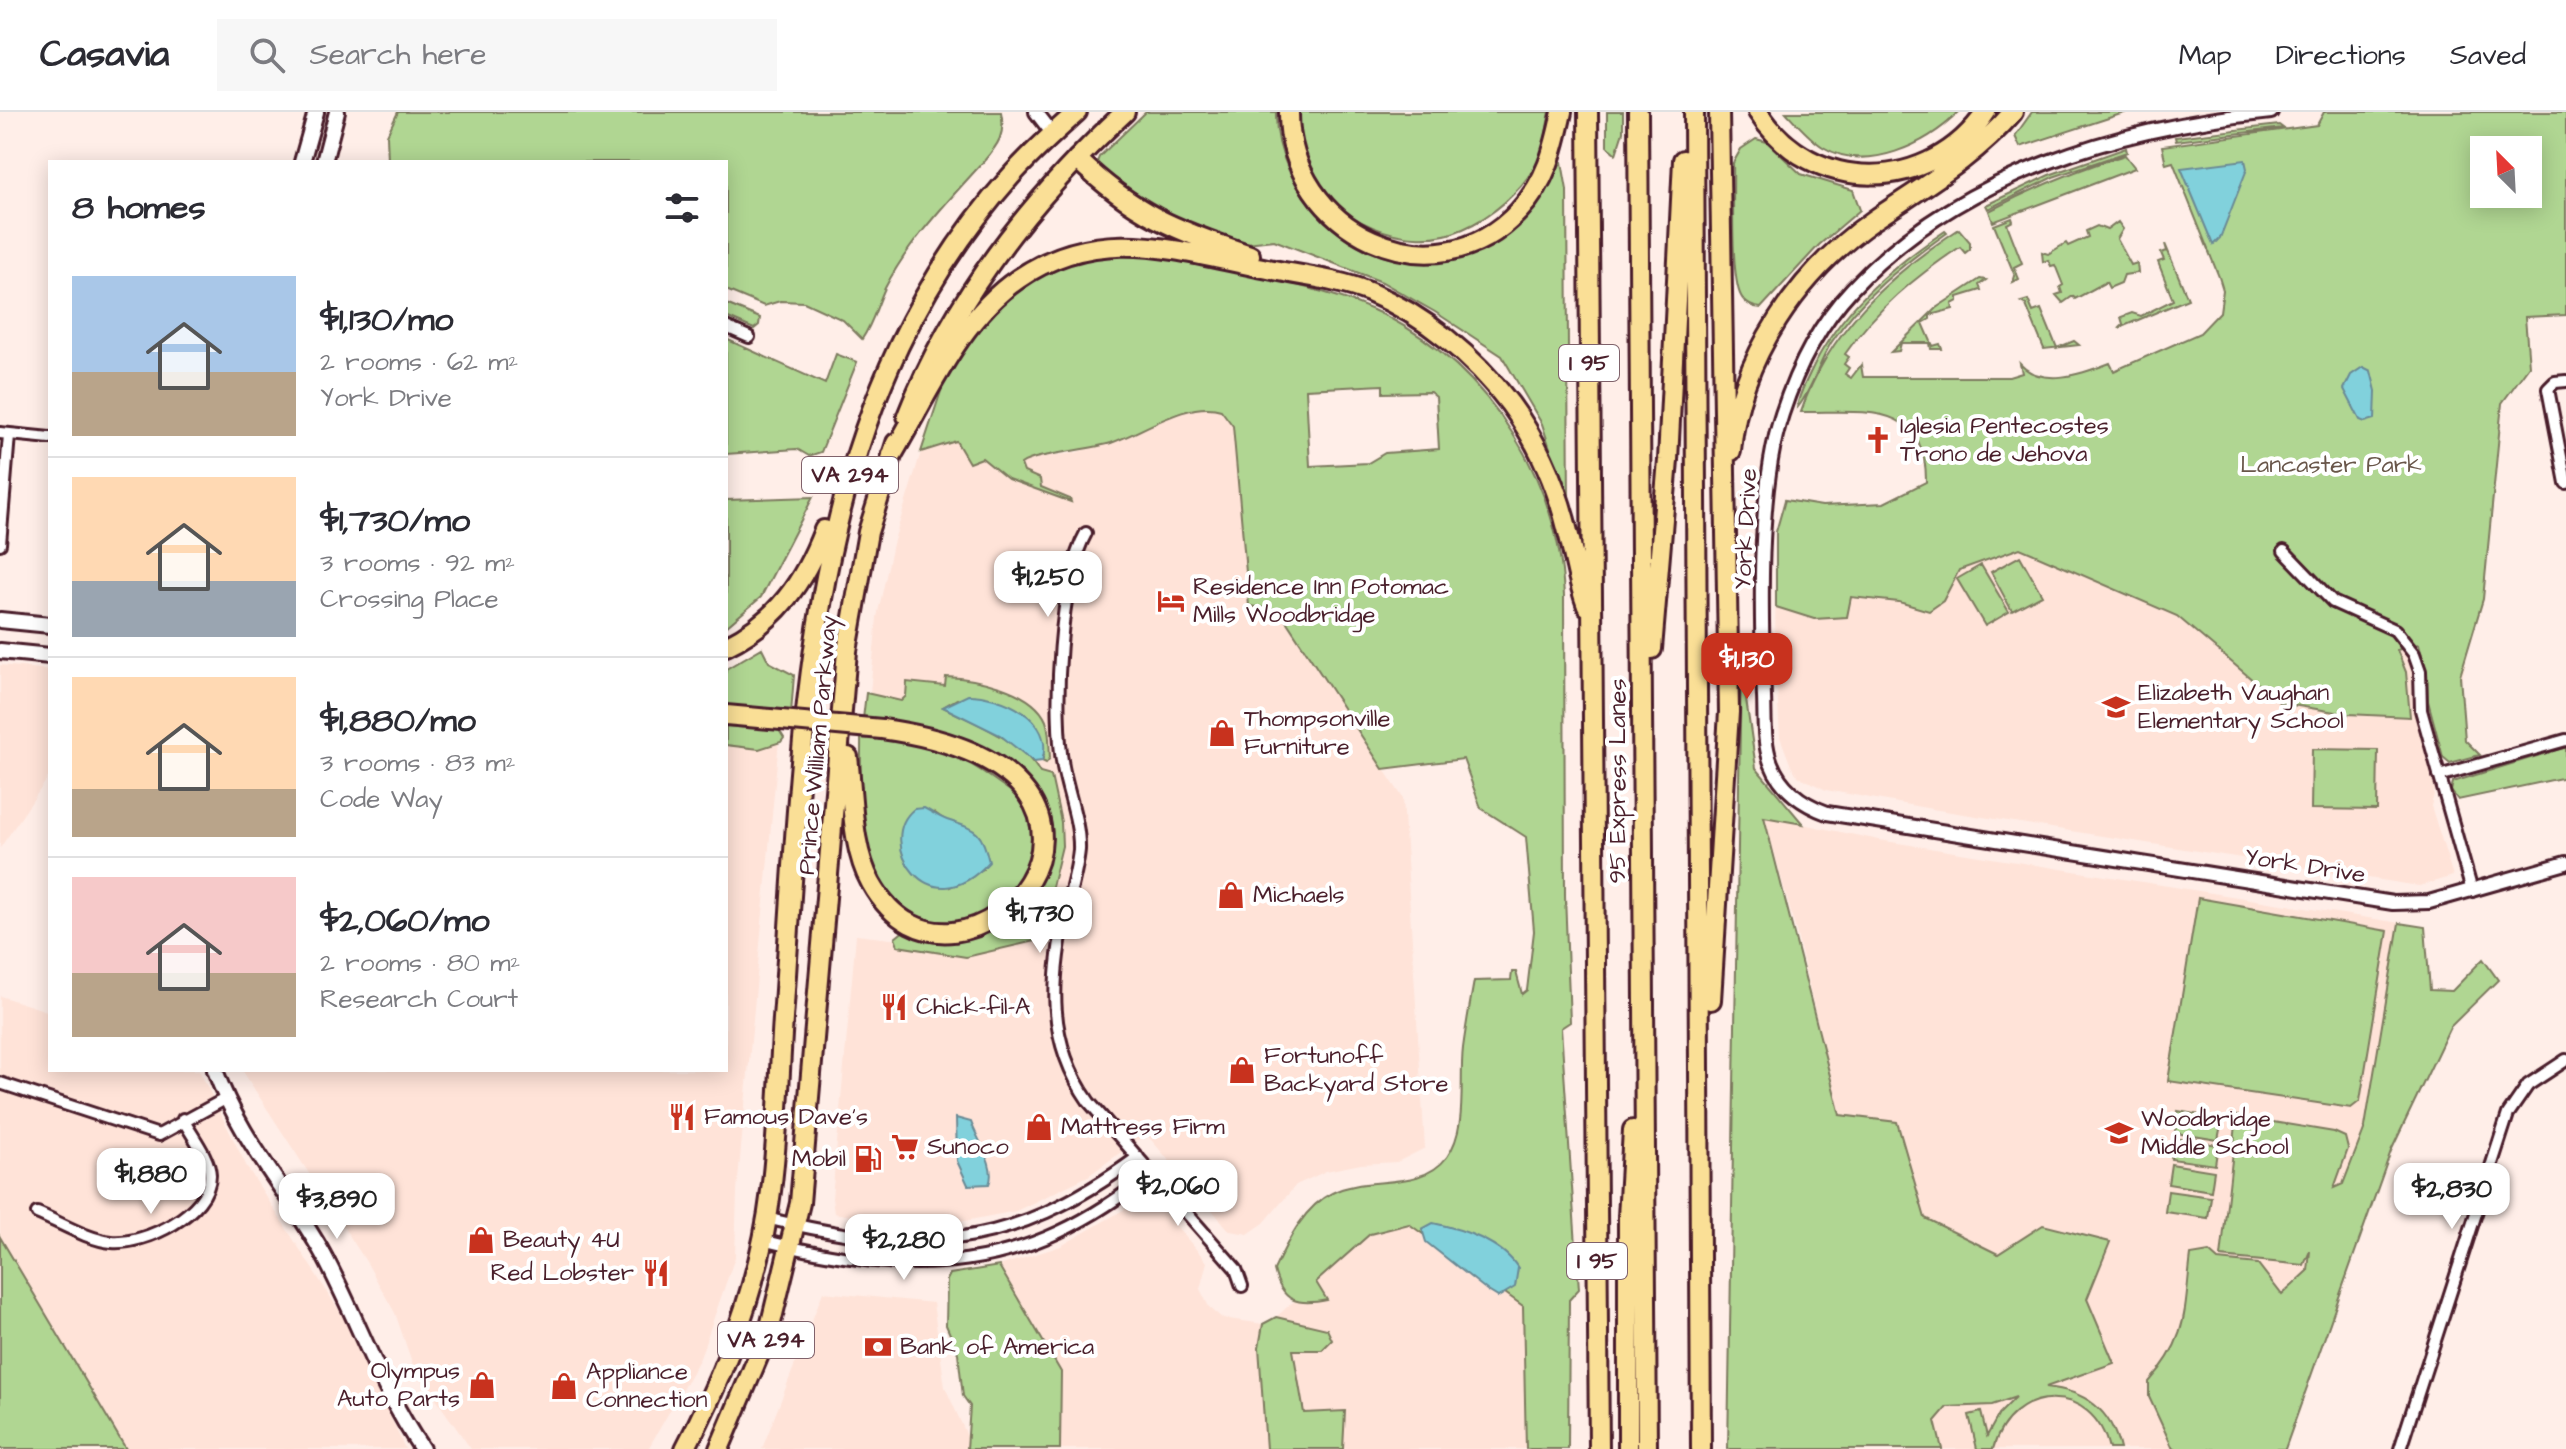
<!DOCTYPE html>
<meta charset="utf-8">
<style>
body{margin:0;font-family:"Architects Daughter",sans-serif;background:#f7f7f7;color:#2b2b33;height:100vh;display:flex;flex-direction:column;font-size:30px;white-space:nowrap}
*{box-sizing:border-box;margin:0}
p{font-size:26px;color:#7c7c81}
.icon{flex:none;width:44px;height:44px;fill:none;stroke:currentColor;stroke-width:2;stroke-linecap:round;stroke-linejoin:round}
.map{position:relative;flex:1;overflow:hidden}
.side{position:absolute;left:48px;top:48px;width:680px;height:912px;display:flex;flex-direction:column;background:#fff;border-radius:0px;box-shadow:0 4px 20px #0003}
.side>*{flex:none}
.needle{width:52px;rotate:336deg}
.tools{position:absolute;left:2470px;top:24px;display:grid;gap:16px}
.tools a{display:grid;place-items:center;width:72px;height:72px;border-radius:0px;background:#fff;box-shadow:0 4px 20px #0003;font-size:40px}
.price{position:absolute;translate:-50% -68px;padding:0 18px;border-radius:16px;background:#fff;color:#222;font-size:26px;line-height:52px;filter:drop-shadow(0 2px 4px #0008)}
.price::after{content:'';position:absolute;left:50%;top:48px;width:24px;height:18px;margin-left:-12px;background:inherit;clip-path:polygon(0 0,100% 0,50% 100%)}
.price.selected{background:#c8321e;color:#fff}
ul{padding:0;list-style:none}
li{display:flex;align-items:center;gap:24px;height:200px;padding:0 24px}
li+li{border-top:2px solid #e1e1e2}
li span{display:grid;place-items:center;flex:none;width:224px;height:160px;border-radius:0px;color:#555}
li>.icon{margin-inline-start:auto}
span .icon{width:96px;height:96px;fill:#fffc;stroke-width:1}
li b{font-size:34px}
h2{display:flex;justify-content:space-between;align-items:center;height:96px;padding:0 24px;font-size:34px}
header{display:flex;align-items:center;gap:48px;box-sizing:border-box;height:112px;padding:0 40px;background:#fff;border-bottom:2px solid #e1e1e2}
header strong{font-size:38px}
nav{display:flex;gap:44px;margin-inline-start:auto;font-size:28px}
.search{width:560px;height:72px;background:#f7f7f7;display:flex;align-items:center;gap:20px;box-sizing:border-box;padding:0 28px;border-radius:0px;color:#7c7c81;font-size:30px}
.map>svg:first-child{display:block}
</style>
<header>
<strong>Casavia</strong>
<div class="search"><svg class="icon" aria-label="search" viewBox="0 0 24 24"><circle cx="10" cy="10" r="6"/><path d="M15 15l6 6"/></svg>Search here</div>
<nav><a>Map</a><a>Directions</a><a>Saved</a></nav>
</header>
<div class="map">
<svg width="2566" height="1337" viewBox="0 0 2566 1337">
<rect width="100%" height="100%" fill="#ffeee8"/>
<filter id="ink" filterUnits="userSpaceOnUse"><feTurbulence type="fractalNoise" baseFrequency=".0125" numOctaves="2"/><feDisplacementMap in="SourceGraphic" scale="16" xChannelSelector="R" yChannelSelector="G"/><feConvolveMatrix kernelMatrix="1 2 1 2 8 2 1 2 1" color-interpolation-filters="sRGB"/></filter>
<g filter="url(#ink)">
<path fill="#ffe3d8" d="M1219,287L1233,314L1249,494L1278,498L1403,686L1425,1036L1397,1050L1361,1052L1326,1059L1296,1073L1264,1111L1248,1122L1230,1119L1146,1022L1088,1064L1016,1099L949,1112L911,1114L834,1101L832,1086L856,823L951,834L1028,808L1040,676L985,630L869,592L877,505L893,432L921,340L957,329L985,345L1023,347L1075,341Z
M2163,417L2473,520L2431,694L2453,764L2419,774L1932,697L1826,678L1798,664L1791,654L1780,625L1775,544L1776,420Z
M0,553L50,558V663L0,736Z
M726,624L779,628L737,1079L735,1145L700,1246L648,1337H471L414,1256L395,1201L367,1151L242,958H726Z
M1764,704L1879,728L2425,815L2333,1204L2285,1337H1942L1850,1048L1796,819Z
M0,884L50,900V958H199L247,1055L351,1217L405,1337H126L0,1125Z
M1144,1086L1154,1088L1207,1150L1200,1177L1209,1195L1222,1206L1263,1212L1259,1235L1266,1337H1060L1061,1260L999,1154L1061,1134Z
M1409,1112L1523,1194L1526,1337H1343L1344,1300L1304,1301L1293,1238L1276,1205L1370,1122Z
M823,1180L933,1191L945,1275L973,1337H762Z"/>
<path fill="#b0d692" stroke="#7d7a5e" stroke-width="2" fill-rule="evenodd" d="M398,0H1001C1006,22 998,33 984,49C949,88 909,129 885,176C877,193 873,211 862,227L843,208L804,190L780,189L764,194L726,178V50H388L387,23Z
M1146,0H1276C1274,78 1356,166 1438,146C1451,143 1530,92 1542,81C1549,74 1554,58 1559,49L1562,50L1567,78L1569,394L1542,312L1502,244L1435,200L1382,170L1274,128L1246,131L1193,114L1103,62L1096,53L1099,45Z
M1296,0H1550C1546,17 1545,39 1536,53C1519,81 1493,104 1463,117C1407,142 1331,108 1306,54C1299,39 1299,17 1296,0Z
M1607,0H1623V20L1616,42L1607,34Z
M1786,0H1959C1927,32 1867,62 1823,35C1809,26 1797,12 1786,0Z
M2032,0H2127L2020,35L2015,24Z
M2324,0H2566V203L2525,205L2529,254L2502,291L2483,487L2460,564L2465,628L2480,643L2450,651L2443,645L2428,589L2427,561L2419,532L2397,538L2406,560L2410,605L2347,602L2280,591L2177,504L2020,436L1959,458L1943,489L1929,499L1899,490L1851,485L1847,505L1814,507L1776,495V420L1785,388L1822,394L1884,391L1926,370C1927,287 1861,301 1801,300C1828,219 1889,163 1959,117L1970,130V137L1965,141L1960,135C1915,165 1876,197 1845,242L1849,245L1844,252L1849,256L1845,262L1851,266L1861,253L1863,265H2009L2022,261L2020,252C2042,276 2082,262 2110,251L2114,259L2200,221L2220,200L2223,178L2219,165L2173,50L2166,52L2162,34L2317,13ZM2484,38H2528V82H2484Z
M2279,13L2283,16L2176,29L2175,25Z
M1756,27L1767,30L1801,62L1853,78L1860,98L1819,133L1761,196C1754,196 1745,192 1741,184C1730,164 1734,78 1733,51L1741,37Z
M2126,36L2127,40L2053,65L1988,97L1986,93L2049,63Z
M2125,43L2135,56L1993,110L1989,99C2033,76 2078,57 2125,43Z
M2012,106L2013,109L2007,112L2022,151L2014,155L2019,167L2013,170L2015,164L1994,113Z
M2118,110L2123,117L2117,127L2131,153L2137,151L2138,161L2124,163L2121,171L2109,176L2106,170L2075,187L2073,184L2063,191L2056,183L2062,181L2060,175L2063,173L2055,153L2051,154L2048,148L2043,150L2042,140L2048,142L2066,131L2068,134L2088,125L2086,119L2097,114L2107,118Z
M1945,119L1947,121C1902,153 1861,185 1831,231C1820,249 1809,284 1797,296C1798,284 1805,272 1810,261C1839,199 1890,156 1945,119Z
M2165,132L2188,187L2119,216L2123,212L2121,205L2132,201L2141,204L2173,188L2158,150L2164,148L2161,141L2167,139Z
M1102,141C1122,141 1143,140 1163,142C1195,145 1227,157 1258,164C1302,174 1346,184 1386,204C1490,258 1559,368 1564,484L1565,784L1570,910L1561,916L1579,1177L1569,1188L1568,1337H1526L1523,1194L1409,1112L1370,1122L1316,1170L1327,1188C1297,1194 1282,1190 1274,1158C1287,1131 1303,1095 1332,1081C1366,1063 1421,1080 1447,1045C1468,1016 1459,970 1463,936C1466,914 1470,891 1474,869L1511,868L1512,860H1516L1522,882L1527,878L1534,819L1526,725L1481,696L1463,647L1383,657L1279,498L1249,494L1233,314L1221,298C1187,288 1143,320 1111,331C1089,338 1035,342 1021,352L1024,360L1040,367L1041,375L1070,387L1071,390L1008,367L982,346L969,351L956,329L921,340L946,264L974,215L1043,156ZM1383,273V281L1430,280L1436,285L1439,337L1385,341L1368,351L1310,354L1306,277Z
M1980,167L1986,168L1979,173L1981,178L1958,185V189L1952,192L1953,197L1930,203V207L1923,211L1933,234L1940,232L1942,237H1931L1930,231H1901L1899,239L1891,240L1936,196Z
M2028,188L2033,200L2041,197L2057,236L2074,229L2079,233L2044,237L2026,193L2021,190Z
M726,192L760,206L759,213L754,217L726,205Z
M726,227L825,272L836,242L857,250L821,340L809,344L797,337L726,342Z
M813,385L761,485L726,515V388Z
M2020,444L2042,483L2012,499L1991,460Z
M1981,453L2009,500L1985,514L1957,467Z
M762,536L769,550L794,563L791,602L726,597V557Z
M1741,553L1756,656L1803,712L1764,705L1840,1003L1897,1010L1925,1106L1998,1142L2043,1113L2110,1130L2087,1187L2114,1251L2046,1275C2085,1279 2111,1297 2120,1337H2109C2094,1269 2011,1271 1993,1337H1977L1969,1303L1981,1300L1987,1324L1999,1302L2016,1285L1992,1293L1947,1295L1935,1309L1942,1337H1728Z
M946,565C975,566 1033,578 1046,609C1050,620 1049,634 1050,646L1046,651L1042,649L1044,643L957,587L943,595C976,612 1022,628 1040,661L1051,664L1061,710L1062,734L1039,828L966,845L898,834L895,826L905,818C946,834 988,828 1018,795C1025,789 1034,779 1037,770C1041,756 1030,691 1028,672C978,624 930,615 863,607L866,581L901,589L906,584L907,570L945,574Z
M726,614L779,618L784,626L781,630L759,637L726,633Z
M861,622C913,628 954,637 996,669C1004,675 1015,681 1020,688C1069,765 958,855 897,788C889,778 874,767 870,755C855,712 862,666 861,622ZM935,701C963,724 989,707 983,757L950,775Z
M2566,635V665L2458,688L2451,679L2453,670Z
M2312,637L2378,638L2377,698L2311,697Z
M2198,786L2388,819L2360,989L2351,996L2168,969Z
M2399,811L2425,815L2430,878L2452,879L2483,847L2498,868L2450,915L2391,1039L2285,1337H2173L2149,1285V1270C2189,1226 2184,1198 2191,1143L2209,1140L2218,1148L2258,1152L2282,1183L2308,1159L2310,1139L2304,1153L2221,1145L2237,1004L2334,1020L2345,1025L2348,1037L2334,1076L2343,1072L2365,1015Z
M2178,999L2222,1007L2218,1028L2175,1021Z
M2174,1026L2218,1033L2215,1053L2171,1047Z
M2171,1052L2214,1059L2211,1079L2168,1072Z
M2168,1079L2211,1085L2208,1106L2165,1100Z
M0,1125L126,1337H0Z
M999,1154L1061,1260L1060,1337H967L970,1294L963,1284L958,1241L946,1213L947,1168L950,1162Z
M1276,1205L1327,1217L1332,1228L1322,1238H1293L1304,1301L1345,1299L1343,1337H1266L1259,1235L1263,1212Z"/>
<path fill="#81d1dc" stroke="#6b8a95" stroke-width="2" d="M2245,48L2247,57L2220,126L2213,133L2181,56Z
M2363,255L2371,259L2376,279L2375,307L2365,310L2360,308L2344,277L2351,263Z
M968,583C1000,583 1056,606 1042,649L1034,650L1000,623L943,595Z
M924,696C932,700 939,705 947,708C976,718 982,718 989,750C928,818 874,729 914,697Z
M956,1006L971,1010C977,1027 997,1055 989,1072L968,1073L957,1049Z
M1433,1111C1462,1117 1502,1130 1518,1156L1515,1175L1498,1185L1488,1179L1426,1130L1422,1117Z"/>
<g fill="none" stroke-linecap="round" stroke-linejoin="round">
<g stroke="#4a1f2b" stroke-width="16">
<path id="minor" d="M726,215L749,225
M2566,269L2555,270L2548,277L2566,371
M0,321L50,326
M1086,421C1059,469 1053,600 1063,655C1068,682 1080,711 1079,738C1077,758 1071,779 1066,798C1051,867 1046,929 1089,990L1236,1157L1242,1174
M0,432L9,323
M2284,439L2333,490L2395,518L2414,542L2420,559L2421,598L2472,779
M2439,664L2566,628
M0,971L159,1023L227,986
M37,1101C59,1110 88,1128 112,1130C145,1133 210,1101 210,1063C209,1044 191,1023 183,1007
M766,1106C919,1143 1007,1141 1138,1045
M762,1128C915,1167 1025,1164 1152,1060
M2400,1337L2508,1002L2528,973L2566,948"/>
</g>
<g stroke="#4a1f2b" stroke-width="18">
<path id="tertiary" d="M1036,0L1053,22
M2271,0C2121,15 1959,62 1852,177C1818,213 1797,256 1782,302C1757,378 1761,504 1764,585C1765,606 1763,630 1771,651C1781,677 1802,692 1827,701L2393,791L2429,790L2566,751"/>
</g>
<g stroke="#4a1f2b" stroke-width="20">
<path id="secondary" d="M302,50L316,0
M324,50L337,0
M0,508L50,513
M0,539L50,544
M215,958C239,1026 288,1079 323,1142C358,1207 380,1276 422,1337"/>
</g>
<g stroke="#4a1f2b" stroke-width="24">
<path id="trunk" d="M907,304C953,186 1033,85 1125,0
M726,534C777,509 804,470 824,418
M726,603L770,607
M848,645C853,684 851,735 871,771C959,929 1201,661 882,617
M685,1337C727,1257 760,1169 771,1079C779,1018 779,955 784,893C804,601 805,297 1010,65C1030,42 1054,21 1077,0
M719,1337L769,1219L800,1091L847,539L868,420L896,331"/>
</g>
<g stroke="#4a1f2b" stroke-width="24">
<path id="motorway" d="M1289,0C1288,118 1435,191 1519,99C1546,70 1554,38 1562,0
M1588,0L1599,1337
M1638,0L1647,1337
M1694,0L1701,1337
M1758,0C1812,85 1931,82 1986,0
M1077,47C1134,102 1175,118 1250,143
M1731,339C1739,246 1799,160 1874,108C1924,74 1974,46 2013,0
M892,343C928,283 959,207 1018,167C1099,111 1176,139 1263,156C1297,163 1336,167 1369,180C1424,203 1474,244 1510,292C1538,330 1558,377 1569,424C1575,448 1578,470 1587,494
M1652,537L1668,348L1683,48
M1711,888L1729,600L1719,0
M1628,1337V1105L1633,1018"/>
</g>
<use href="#minor" stroke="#fff" stroke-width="10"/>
<use href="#tertiary" stroke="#fff" stroke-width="12"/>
<use href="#secondary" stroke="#fff" stroke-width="14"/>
<use href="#trunk" stroke="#fadf96" stroke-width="18"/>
<use href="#motorway" stroke="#fadf96" stroke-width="18"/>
<g stroke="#4a1f2b" stroke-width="24" stroke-linecap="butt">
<path id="trunk-bridge" d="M770,607L882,617"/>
</g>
<use href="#trunk-bridge" stroke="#fadf96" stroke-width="18"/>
</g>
</g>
<defs>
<g id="church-bare" transform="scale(2.16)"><path d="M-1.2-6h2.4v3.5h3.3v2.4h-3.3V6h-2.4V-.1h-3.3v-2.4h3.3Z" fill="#c8321e" stroke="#fff" stroke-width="2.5" paint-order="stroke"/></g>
<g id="hotel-bare" transform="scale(2.16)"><path d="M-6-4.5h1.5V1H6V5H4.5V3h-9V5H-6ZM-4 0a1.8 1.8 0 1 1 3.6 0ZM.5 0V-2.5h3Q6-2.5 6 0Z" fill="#c8321e" stroke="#fff" stroke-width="2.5" paint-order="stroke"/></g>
<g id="school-bare" transform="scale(2.16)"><path d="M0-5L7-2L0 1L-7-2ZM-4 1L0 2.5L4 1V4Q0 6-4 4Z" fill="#c8321e" stroke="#fff" stroke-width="2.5" paint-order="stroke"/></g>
<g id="shop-bare" transform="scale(2.16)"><path d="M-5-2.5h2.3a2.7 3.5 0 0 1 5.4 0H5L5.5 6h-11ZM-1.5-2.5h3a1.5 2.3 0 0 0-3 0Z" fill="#c8321e" stroke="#fff" stroke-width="2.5" paint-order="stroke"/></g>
<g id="restaurant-bare" transform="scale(2.16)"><path d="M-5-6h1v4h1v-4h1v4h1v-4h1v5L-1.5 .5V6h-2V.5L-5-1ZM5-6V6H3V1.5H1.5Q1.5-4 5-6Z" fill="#c8321e" stroke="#fff" stroke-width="2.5" paint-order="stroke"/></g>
<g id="supermarket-bare" transform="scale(2.16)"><path d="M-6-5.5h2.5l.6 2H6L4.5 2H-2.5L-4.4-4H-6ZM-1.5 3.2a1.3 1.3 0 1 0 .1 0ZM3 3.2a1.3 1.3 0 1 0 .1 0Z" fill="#c8321e" stroke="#fff" stroke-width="2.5" paint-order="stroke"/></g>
<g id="fuel-bare" transform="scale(2.16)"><path d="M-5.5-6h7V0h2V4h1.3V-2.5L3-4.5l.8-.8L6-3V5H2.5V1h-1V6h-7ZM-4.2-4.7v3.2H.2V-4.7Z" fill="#c8321e" stroke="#fff" stroke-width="2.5" paint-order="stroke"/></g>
<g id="bank-bare" transform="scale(2.16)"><path d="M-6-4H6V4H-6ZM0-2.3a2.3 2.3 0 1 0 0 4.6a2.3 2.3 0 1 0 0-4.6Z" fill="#c8321e" stroke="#fff" stroke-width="2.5" paint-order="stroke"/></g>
</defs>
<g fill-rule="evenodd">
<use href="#church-bare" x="1878" y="328"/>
<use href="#hotel-bare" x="1171" y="489"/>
<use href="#school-bare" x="2116" y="595"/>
<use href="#shop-bare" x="1222" y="621"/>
<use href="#shop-bare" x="1231" y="783"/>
<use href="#restaurant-bare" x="894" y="895"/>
<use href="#shop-bare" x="1242" y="958"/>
<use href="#restaurant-bare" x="682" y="1005"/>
<use href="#shop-bare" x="1039" y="1015"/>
<use href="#school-bare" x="2119" y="1021"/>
<use href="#supermarket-bare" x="905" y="1035"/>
<use href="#fuel-bare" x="868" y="1047"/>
<use href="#shop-bare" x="481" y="1128"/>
<use href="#restaurant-bare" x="656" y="1161"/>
<use href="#bank-bare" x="878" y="1235"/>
<use href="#shop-bare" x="482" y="1273"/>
<use href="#shop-bare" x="564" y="1274"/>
</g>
<g text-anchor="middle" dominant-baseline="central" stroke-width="8" stroke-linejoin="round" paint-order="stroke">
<g fill="#fff" stroke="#80626b" stroke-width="2">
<rect x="1559" y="233" width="60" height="36" rx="6"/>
<rect x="802" y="345" width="96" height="36" rx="6"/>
<rect x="1567" y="1131" width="60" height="36" rx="6"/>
<rect x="718" y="1210" width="96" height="36" rx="6"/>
</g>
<g font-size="22" font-weight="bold" fill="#4a1f2b">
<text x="1589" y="251">I 95</text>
<text x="850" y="363">VA 294</text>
<text x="1597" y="1149">I 95</text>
<text x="766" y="1228">VA 294</text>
</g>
<g font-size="24" fill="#4a1f2b" stroke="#fff" text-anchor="start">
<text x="1900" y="314">Iglesia Pentecostes<tspan x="1900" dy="28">Trono de Jehova</tspan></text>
<text x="1193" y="475">Residence Inn Potomac<tspan x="1193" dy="28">Mills Woodbridge</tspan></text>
<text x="2138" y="581">Elizabeth Vaughan<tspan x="2138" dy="28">Elementary School</tspan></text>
<text x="1244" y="607">Thompsonville<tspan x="1244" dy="28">Furniture</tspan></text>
<text x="1253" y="783">Michaels</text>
<text x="916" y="895">Chick-fil-A</text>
<text x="1264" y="944">Fortunoff<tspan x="1264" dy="28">Backyard Store</tspan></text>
<text x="704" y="1005">Famous Dave's</text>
<text x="2141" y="1007">Woodbridge<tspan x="2141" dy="28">Middle School</tspan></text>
<text x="1061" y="1015">Mattress Firm</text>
<text x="927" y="1035">Sunoco</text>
<text x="846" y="1047" text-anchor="end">Mobil</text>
<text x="503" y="1128">Beauty 4U</text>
<text x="634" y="1161" text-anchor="end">Red Lobster</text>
<text x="900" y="1235">Bank of America</text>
<text x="460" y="1259" text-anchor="end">Olympus<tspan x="460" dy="28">Auto Parts</tspan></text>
<text x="586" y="1260">Appliance<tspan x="586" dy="28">Connection</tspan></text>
</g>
<g font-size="24" fill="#69564a" stroke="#fff">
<text x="2331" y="353">Lancaster Park</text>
</g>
<g font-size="24" fill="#4a1f2b" stroke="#fff">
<text transform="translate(1746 417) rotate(-87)">York Drive</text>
<text transform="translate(818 633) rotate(-85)">Prince William Parkway</text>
<text transform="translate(1618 669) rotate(-90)">95 Express Lanes</text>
<text transform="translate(2305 754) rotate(9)">York Drive</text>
</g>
</g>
</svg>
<div class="tools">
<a><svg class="needle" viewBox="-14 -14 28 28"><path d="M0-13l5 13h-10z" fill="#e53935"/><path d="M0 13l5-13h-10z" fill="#7c7c81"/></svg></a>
</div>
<b class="price" style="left:1048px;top:507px">$1,250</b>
<b class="price selected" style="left:1747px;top:589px">$1,130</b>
<b class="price" style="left:1040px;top:843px">$1,730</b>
<b class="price" style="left:151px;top:1104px">$1,880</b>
<b class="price" style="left:1178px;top:1116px">$2,060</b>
<b class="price" style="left:2452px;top:1119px">$2,830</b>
<b class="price" style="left:337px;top:1129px">$3,890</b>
<b class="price" style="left:904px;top:1170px">$2,280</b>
<section class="side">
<h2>8 homes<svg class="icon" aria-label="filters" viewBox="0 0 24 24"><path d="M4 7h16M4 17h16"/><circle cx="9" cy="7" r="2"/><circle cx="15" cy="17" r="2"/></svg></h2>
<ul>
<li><span style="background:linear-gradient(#a9c7e8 60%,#b9a48a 0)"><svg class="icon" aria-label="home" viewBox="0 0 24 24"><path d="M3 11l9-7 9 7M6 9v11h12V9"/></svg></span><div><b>$1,130/mo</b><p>2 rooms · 62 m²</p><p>York Drive</p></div></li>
<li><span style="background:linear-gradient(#ffd9b3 65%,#9aa5b1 0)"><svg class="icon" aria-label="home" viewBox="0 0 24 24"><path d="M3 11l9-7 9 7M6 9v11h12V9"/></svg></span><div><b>$1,730/mo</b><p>3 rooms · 92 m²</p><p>Crossing Place</p></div></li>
<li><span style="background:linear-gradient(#ffd9b3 70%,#b9a48a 0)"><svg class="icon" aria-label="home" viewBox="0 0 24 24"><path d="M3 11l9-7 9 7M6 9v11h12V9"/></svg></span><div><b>$1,880/mo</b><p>3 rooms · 83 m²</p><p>Code Way</p></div></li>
<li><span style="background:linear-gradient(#f6c9c9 60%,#b9a48a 0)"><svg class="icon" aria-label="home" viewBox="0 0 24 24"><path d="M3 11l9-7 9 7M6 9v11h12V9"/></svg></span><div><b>$2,060/mo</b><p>2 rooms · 80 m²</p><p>Research Court</p></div></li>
</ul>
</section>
</div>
